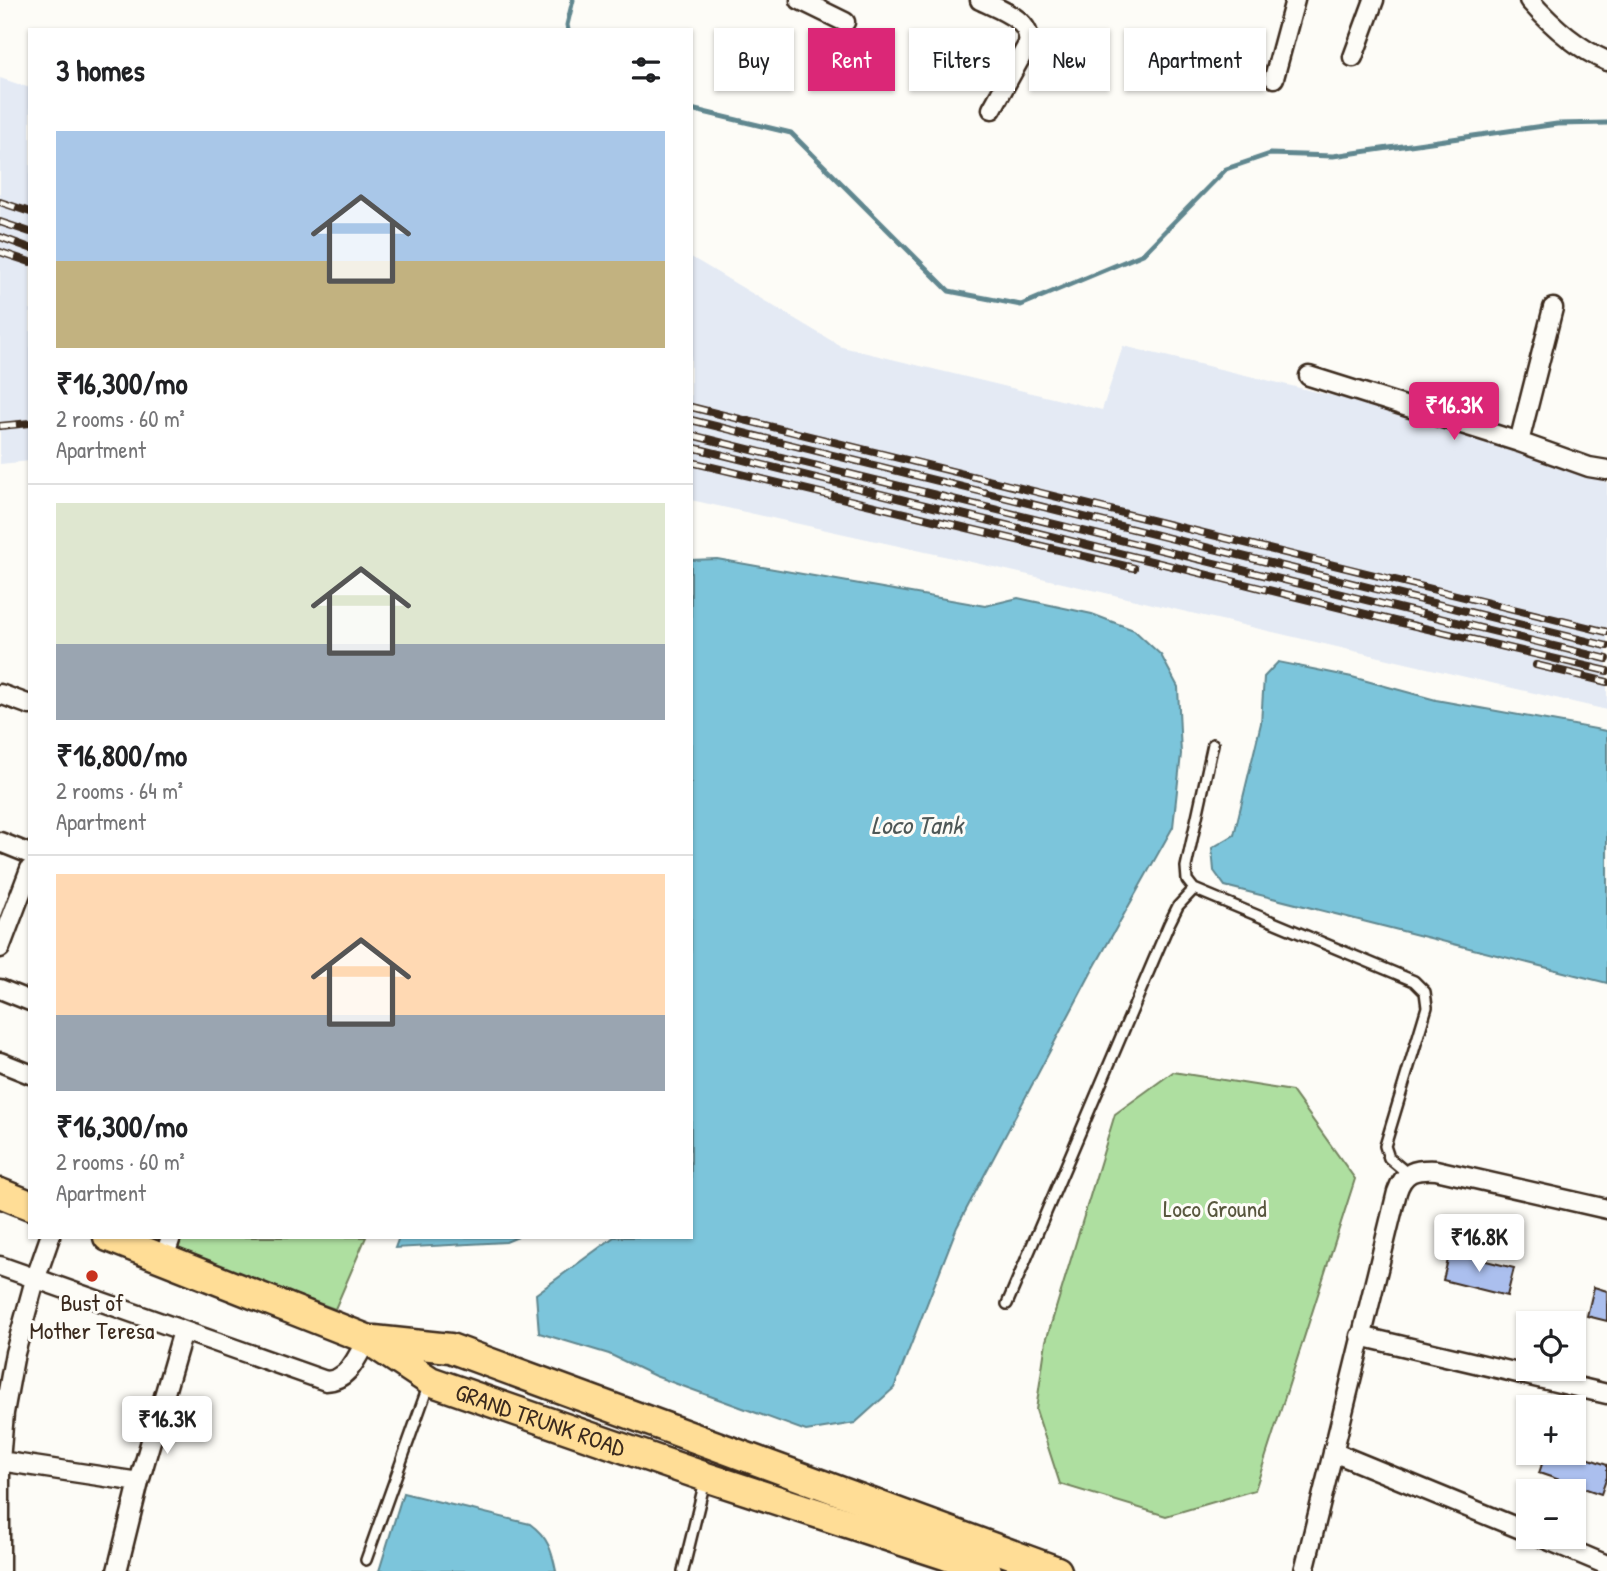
<!DOCTYPE html>
<meta charset="utf-8">
<style>
body{margin:0;font-family:"Patrick Hand",sans-serif;background:#f2f2f2;color:#202124;height:100vh;display:flex;flex-direction:column;font-size:26px;white-space:nowrap}
*{box-sizing:border-box;margin:0}
p{font-size:23px;color:#757577}
.icon{flex:none;width:38px;height:38px;fill:none;stroke:currentColor;stroke-width:2;stroke-linecap:round;stroke-linejoin:round}
.map{position:relative;flex:1;overflow:hidden}
.sheet{position:absolute;left:28px;top:28px;width:665px;height:1211px;display:flex;flex-direction:column;background:#fff;border-radius:0px;box-shadow:0 2px 5px #0004}
.sheet>*{flex:none}
.banner{position:absolute;left:714px;top:28px;width:665px;height:63px;display:flex;gap:14px}
.fabs{position:absolute;left:1516px;top:1311px;display:grid;gap:14px}
.fabs a{display:grid;place-items:center;width:70px;height:70px;border-radius:0px;background:#fff;box-shadow:0 2px 5px #0004;font-size:35px}
.price{position:absolute;translate:-50% -60px;padding:0 16px;border-radius:7px;background:#fff;color:#222;font-size:23px;line-height:46px;filter:drop-shadow(0 2px 4px #0008)}
.price::after{content:'';position:absolute;left:50%;top:42px;width:21px;height:16px;margin-left:-10px;background:inherit;clip-path:polygon(0 0,100% 0,50% 100%)}
.price.current{background:#db2777;color:#fff}
ul{padding:0;list-style:none}
li{display:grid;align-content:center;gap:14px;height:371px;padding:0 28px}
li+li{border-top:2px solid #e0e0e0}
li span{display:grid;place-items:center;height:217px;border-radius:0px;color:#555}
li>.icon{margin-inline-start:auto}
span .icon{width:126px;height:126px;fill:#fffc;stroke-width:1}
li b{font-size:30px}
h2{display:flex;justify-content:space-between;align-items:center;height:84px;padding:0 28px;font-size:30px}
.chip{padding:0 24px;border-radius:0px;background:#fff;box-shadow:0 2px 5px #0004;font-size:24px;line-height:63px}
.chip.current{background:#db2777;color:#fff}
.map>svg:first-child{display:block}
</style>
<div class="map">
<svg width="1607" height="1571" viewBox="0 0 1607 1571">
<rect width="100%" height="100%" fill="#fdfcf7"/>
<filter id="ink" filterUnits="userSpaceOnUse"><feTurbulence type="fractalNoise" baseFrequency=".0143" numOctaves="2"/><feDisplacementMap in="SourceGraphic" scale="14" xChannelSelector="R" yChannelSelector="G"/><feConvolveMatrix kernelMatrix="1 2 1 2 8 2 1 2 1" color-interpolation-filters="sRGB"/></filter>
<g filter="url(#ink)">
<path fill="#e4eaf4" d="M0,78L30,88V461L0,464Z
M691,257L842,347L1102,410L1123,346L1447,423L1607,475V710L998,568L691,500Z"/>
<path fill="#aedfa0" stroke="#74845f" stroke-width="2" d="M1173,1072L1292,1091L1355,1179L1255,1490L1166,1516L1060,1484L1036,1410L1046,1341L1115,1114Z
M149,1237H366L335,1309L148,1241Z"/>
<path fill="#7bc5db" stroke="#61878f" stroke-width="2" d="M717,559L985,606L1018,598L1092,614L1134,630L1161,655L1178,687L1181,754L1173,827L1091,973L957,1227L894,1388L855,1423L806,1431L655,1376L609,1354L539,1333L536,1294L614,1237H691V560Z
M1278,662L1352,677L1436,700L1607,731V983L1225,886L1214,871L1212,848L1234,835L1261,723L1264,677Z
M399,1237H518L506,1242L395,1248Z
M403,1493L530,1524C548,1537 552,1551 556,1571H379Z"/>
<g fill="none" stroke-linecap="round" stroke-linejoin="round">
<path stroke="#61878f" stroke-width="5" d="M568,30L567,25L573,0
M691,109L791,133L949,291L1021,305L1143,254L1226,169L1270,154L1333,156L1557,124L1607,123"/>
</g>
<path fill="#abbfee" stroke="#3b2a1e" stroke-width="2" d="M1450,1252L1514,1268L1507,1296L1443,1280Z
M1594,1287L1607,1291V1321L1587,1316Z
M1546,1452H1570L1607,1465V1477L1601,1494L1539,1473Z"/>
<g fill="none" stroke-linecap="round" stroke-linejoin="round">
<g stroke="#3b2a1e" stroke-width="14">
<path id="lane" d="M1213,744L1186,867L1187,880L1194,889L1414,981L1425,992L1427,1007L1385,1146L1389,1158L1407,1173
M1007,1304L1169,924L1178,906L1194,889
M366,1560L429,1384
M683,1571L705,1481"/>
</g>
<g stroke="#3b2a1e" stroke-width="23">
<path id="street" d="M800,0L845,22
M980,0C998,9 1033,20 1028,44L992,109
M1529,0C1551,25 1576,48 1607,61
M1353,57L1374,0
M1274,78L1295,0
M1309,376L1519,442L1589,467L1607,470
M1519,442L1553,308
M0,694L30,705
M0,842L30,854
M0,948L30,869
M0,989L30,1001
M0,1062L30,1074
M163,1261L171,1237
M0,1266L326,1381C349,1380 357,1357 367,1339
M1360,1336L1607,1394
M1333,1452L1528,1532
M0,1461L139,1482
M1538,1536L1607,1565
M0,1571V1461L4,1413L15,1353L35,1280L50,1237
M117,1571L139,1482L183,1331
M1304,1571L1397,1192C1404,1171 1415,1169 1436,1170L1607,1209"/>
</g>
<g stroke="#3b2a1e" stroke-width="33">
<g id="primary">
<path d="M0,1193L30,1205"/>
<path id="s1" d="M108,1237L367,1339L430,1381L706,1477L945,1555L987,1571"/>
<path d="M374,1340L450,1348L1057,1571"/>
</g>
</g>
<use href="#lane" stroke="#fdfcf7" stroke-width="9"/>
<use href="#street" stroke="#fdfcf7" stroke-width="18"/>
<use href="#primary" stroke="#ffdd96" stroke-width="28"/>
<g stroke="#3b2a1e" stroke-width="8">
<path id="rail" d="M0,202L30,212
M0,222L30,232
M0,237L30,248
M0,252L30,262
M691,407L1607,632
M691,420L1607,646
M0,426L30,423
M691,435L1607,659
M691,447L1394,621L1607,671
M691,462L1134,568
M1536,665L1607,682"/>
</g>
<use href="#rail" stroke="#fdfcf7" stroke-width="5" stroke-dasharray="16" stroke-linecap="butt"/>
</g>
</g>
<circle fill="#c8321e" stroke="#fdfcf7" stroke-width="2.5" cx="92" cy="1276" r="7"/>
<g text-anchor="middle" dominant-baseline="central" stroke-width="6" stroke-linejoin="round" paint-order="stroke">
<g font-size="24" fill="#58573e" stroke="#fdfcf7">
<text x="1215" y="1208">Loco Ground</text>
</g>
<g font-size="24" fill="#3b2a1e" stroke="#fdfcf7">
<text x="92" y="1302">Bust of<tspan x="92" dy="28">Mother Teresa</tspan></text>
</g>
<g font-size="24" fill="#3b2a1e" stroke="#fdfcf7">
<text stroke="none"><textPath href="#s1" startOffset="471">GRAND TRUNK ROAD</textPath></text>
</g>
<g font-size="26" font-style="italic" fill="#4e5857" stroke="#fdfcf7">
<text x="917" y="824">Loco Tank</text>
</g>
</g>
</svg>
<div class="fabs">
<a><svg class="icon" aria-label="locate" viewBox="0 0 24 24"><circle cx="12" cy="12" r="6"/><path d="M12 2v4M12 18v4M2 12h4M18 12h4"/></svg></a>
<a>+</a>
<a>−</a>
</div>
<b class="price current" style="left:1454px;top:442px">₹16.3K</b>
<b class="price" style="left:1479px;top:1274px">₹16.8K</b>
<b class="price" style="left:167px;top:1456px">₹16.3K</b>
<div class="banner">
<a class="chip">Buy</a>
<a class="chip current">Rent</a>
<a class="chip">Filters</a>
<a class="chip">New</a>
<a class="chip">Apartment</a>
</div>
<section class="sheet">
<h2>3 homes<svg class="icon" aria-label="filters" viewBox="0 0 24 24"><path d="M4 7h16M4 17h16"/><circle cx="9" cy="7" r="2"/><circle cx="15" cy="17" r="2"/></svg></h2>
<ul>
<li><span style="background:linear-gradient(#a9c7e8 60%,#c2b280 0)"><svg class="icon" aria-label="home" viewBox="0 0 24 24"><path d="M3 11l9-7 9 7M6 9v11h12V9"/></svg></span><div><b>₹16,300/mo</b><p>2 rooms · 60 m²</p><p>Apartment</p></div></li>
<li><span style="background:linear-gradient(#dfe7d0 65%,#9aa5b1 0)"><svg class="icon" aria-label="home" viewBox="0 0 24 24"><path d="M3 11l9-7 9 7M6 9v11h12V9"/></svg></span><div><b>₹16,800/mo</b><p>2 rooms · 64 m²</p><p>Apartment</p></div></li>
<li><span style="background:linear-gradient(#ffd9b3 65%,#9aa5b1 0)"><svg class="icon" aria-label="home" viewBox="0 0 24 24"><path d="M3 11l9-7 9 7M6 9v11h12V9"/></svg></span><div><b>₹16,300/mo</b><p>2 rooms · 60 m²</p><p>Apartment</p></div></li>
</ul>
</section>
</div>
